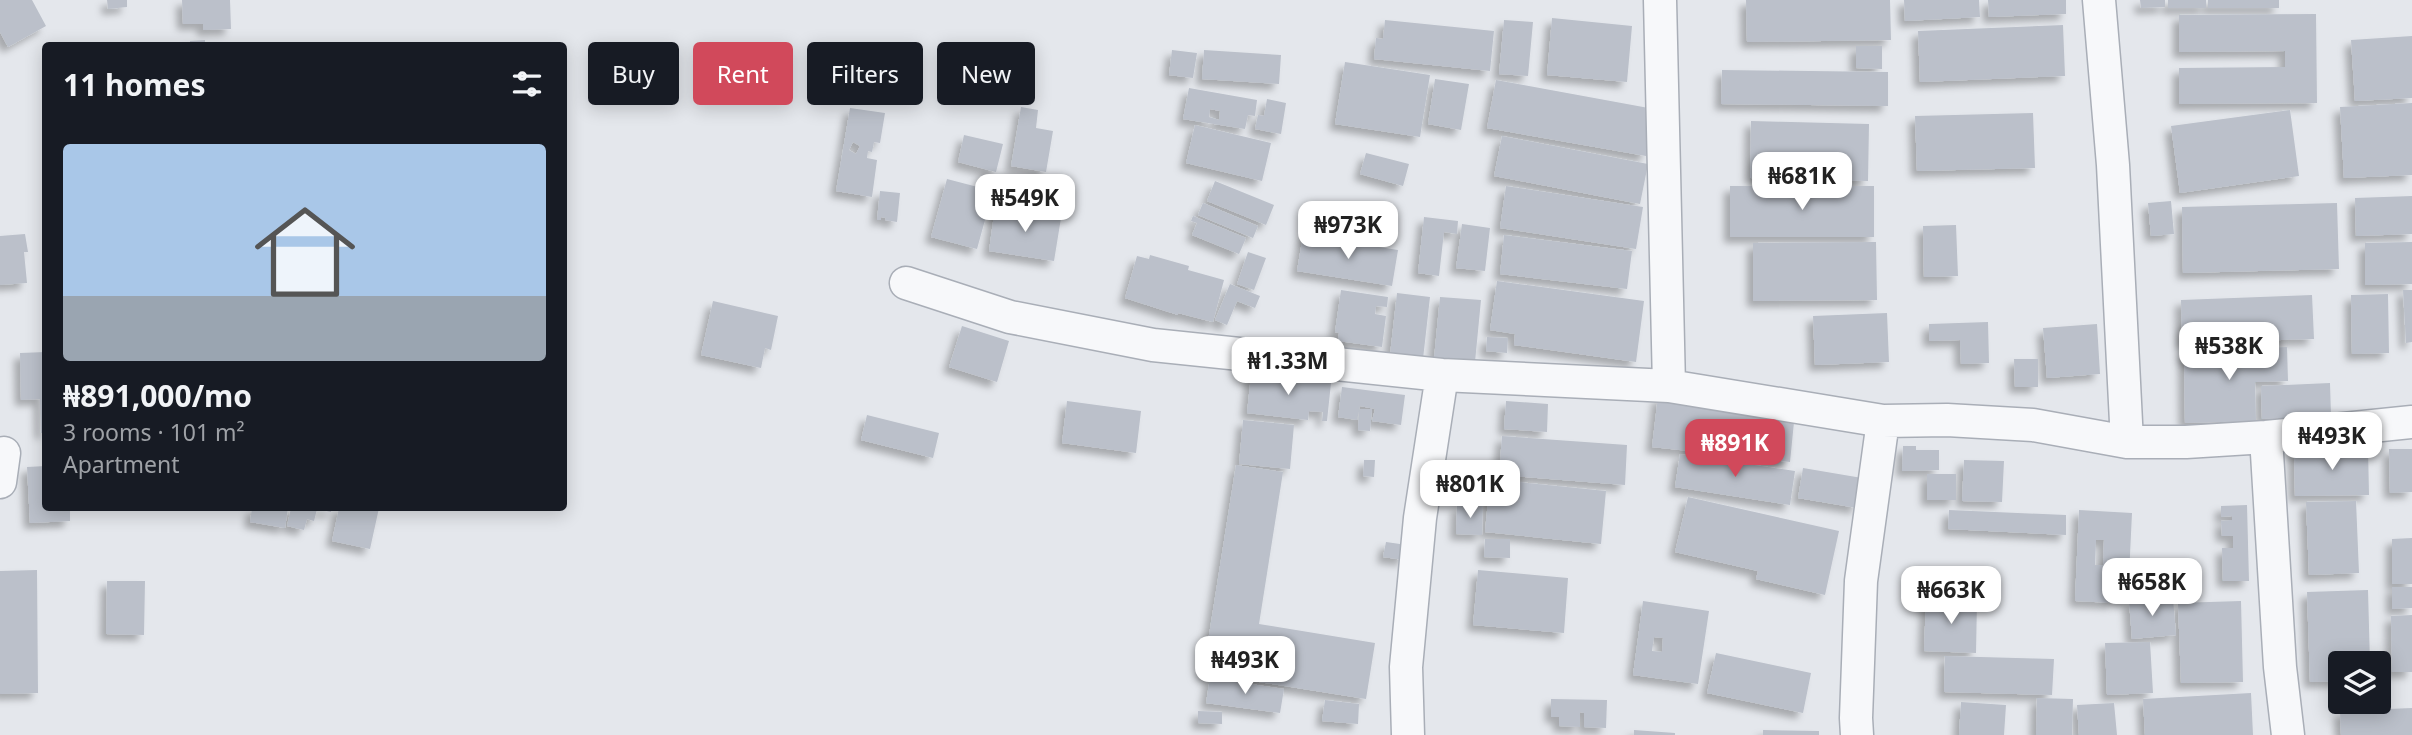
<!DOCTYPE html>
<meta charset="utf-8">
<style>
body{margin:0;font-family:"Noto Sans",sans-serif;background:#242831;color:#f1f3f6;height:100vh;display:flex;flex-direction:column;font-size:26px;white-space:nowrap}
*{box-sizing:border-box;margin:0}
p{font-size:23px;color:#9ea1a6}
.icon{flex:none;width:38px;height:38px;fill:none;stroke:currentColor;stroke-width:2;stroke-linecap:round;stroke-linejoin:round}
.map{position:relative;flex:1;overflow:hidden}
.drawer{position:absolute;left:42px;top:42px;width:525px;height:469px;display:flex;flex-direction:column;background:#171b24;border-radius:7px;box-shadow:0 4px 18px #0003}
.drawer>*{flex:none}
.banner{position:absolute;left:588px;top:42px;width:665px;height:63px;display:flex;gap:14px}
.controls{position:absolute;left:2328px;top:651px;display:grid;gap:14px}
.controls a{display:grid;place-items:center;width:63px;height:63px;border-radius:7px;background:#171b24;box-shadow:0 4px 18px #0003;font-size:35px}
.price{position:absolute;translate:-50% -60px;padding:0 16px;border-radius:14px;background:#fff;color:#222;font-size:23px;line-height:46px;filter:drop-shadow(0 2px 4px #0008)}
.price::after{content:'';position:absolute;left:50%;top:42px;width:21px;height:16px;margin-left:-10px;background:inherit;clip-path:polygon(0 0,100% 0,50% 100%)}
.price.active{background:#d1495b;color:#fff}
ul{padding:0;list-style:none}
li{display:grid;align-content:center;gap:14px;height:371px;padding:0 21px}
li+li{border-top:2px solid #363941}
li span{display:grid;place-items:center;height:217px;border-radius:7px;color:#555}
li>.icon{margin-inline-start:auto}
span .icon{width:126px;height:126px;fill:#fffc;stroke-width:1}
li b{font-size:30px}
h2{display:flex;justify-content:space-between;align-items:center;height:84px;padding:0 21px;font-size:30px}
.tag{padding:0 24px;border-radius:7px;background:#171b24;box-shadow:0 4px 18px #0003;font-size:24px;line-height:63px}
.tag.active{background:#d1495b;color:#fff}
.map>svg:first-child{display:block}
</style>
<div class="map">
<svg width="2412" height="735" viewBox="0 0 2412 735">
<defs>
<filter id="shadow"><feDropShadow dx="-6" dy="6" stdDeviation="3.5" flood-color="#0004"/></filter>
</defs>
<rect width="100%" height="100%" fill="#e4e7ec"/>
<path fill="#bbc0ca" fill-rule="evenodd" filter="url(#shadow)" d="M0,0H32L46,26L8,47L0,32Z
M107,0H127V7L108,9Z
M182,0H230L231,29L203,30V24H183Z
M1746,0H1890L1891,40L1747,42Z
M1904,0H1979L1980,17L1905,21Z
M1988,0H2066V14L1989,17Z
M2140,0H2165V7L2141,8Z
M2168,0H2206V8H2168Z
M2208,0H2279V8H2208Z
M2316,14L2317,103L2179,104V68L2285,67V51L2179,52V15Z
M1552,18L1632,26L1627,82L1547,75Z
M1385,20L1494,31L1490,71L1374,59L1376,38L1383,39Z
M1504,20L1533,22L1528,76L1499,74Z
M2063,25L2065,76L1920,82L1918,31Z
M2412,36V98L2355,101L2351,40Z
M205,40V46H190V41Z
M1856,46H1882V69L1856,68Z
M1172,50L1197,53L1193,78L1169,75Z
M1204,50L1281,55L1279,84L1202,79Z
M1345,62L1430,75L1420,137L1335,124Z
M1722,70L1888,72V106L1721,104Z
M1435,79L1469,84L1461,130L1428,124Z
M1496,80L1654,109L1646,156L1487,128Z
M1189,88L1257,100L1255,116L1248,115L1245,129L1183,119ZM1210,109L1220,111L1219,120L1209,117Z
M1267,99L1286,103L1281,134L1255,129L1258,115L1264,116Z
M2412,103V175L2344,178L2340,107Z
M1021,107L1038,110L1036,128L1053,131L1046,172L1011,166Z
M850,108L885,113L880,143L874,142L872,152L868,151L867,158L877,160L872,197L836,191ZM853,142L860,146L856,154L849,150Z
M2290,110L2299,176L2180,193L2171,126Z
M2033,113L2035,168L1917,171L1915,116Z
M1751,121L1869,124L1868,181L1750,178Z
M1195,125L1271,143L1262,181L1186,163Z
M964,135L1003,144L996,172L958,162Z
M1502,136L1648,164L1640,204L1494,176Z
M1366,153L1409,164L1403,186L1360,174Z
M947,179L993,191L977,249L931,237Z
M1215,181L1274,205L1266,225L1207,201Z
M1506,186L1643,207L1636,249L1500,228Z
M1730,186H1874V237H1730Z
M880,191L900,193L897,222L885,220L886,218L881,217V220H877Z
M2412,196V234L2356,236L2355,198Z
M2171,201L2174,234L2151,236L2148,203Z
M1203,203L1258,226L1253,238L1198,215Z
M2337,203L2339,269L2183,273L2182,207Z
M995,207L1061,218L1054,261L989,251Z
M1193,216L1246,238L1239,254L1192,235L1197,223L1191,221Z
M1424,217L1458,221L1457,234L1444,232L1439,276L1418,273Z
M1462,224L1490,228L1485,271L1456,268Z
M1956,225L1958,276L1924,277L1923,226Z
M25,234L28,252H24L27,283L0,285V236Z
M1303,235L1398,250L1392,286L1297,271Z
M1504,235L1632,251L1627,289L1500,274Z
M1876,242L1877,300L1753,301V243Z
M2412,242V284L2365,285V243Z
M1248,252L1266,258L1254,290L1237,284Z
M1150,255L1189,266L1188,270L1224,280L1213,322L1178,313V315L1125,298L1137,256L1149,259Z
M1497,281L1644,301L1636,362L1514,345L1515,334L1490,330Z
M1230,284L1260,296L1255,308L1237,301L1227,325L1215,320Z
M1341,290L1388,297L1387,307L1376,306L1375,314L1386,316L1382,347L1338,341L1339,333L1335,332Z
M2403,290H2412V342L2406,343Z
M1397,293L1430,297L1423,359L1390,355Z
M2388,294L2389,353L2352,354L2351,295Z
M2312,295L2314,339L2182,343L2181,300Z
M1440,297L1481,300L1475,362L1434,359Z
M713,301L778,316L771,350L765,348L761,368L701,355Z
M1887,313L1889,362L1815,365L1813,316Z
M1988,322L1989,363L1961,364L1960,340L1929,341V324Z
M2097,324L2100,374L2047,378L2043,328Z
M962,326L1009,341L997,382L949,367Z
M1487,337L1508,338L1507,353L1486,351Z
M2287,347L2288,381L2255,382L2256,421L2185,423L2184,350Z
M46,352V433H41L40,399L21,400L20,353Z
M2014,359H2038V387H2015Z
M1251,375L1331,383L1327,421H1322L1323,412L1309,411L1308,420L1247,413Z
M2330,383L2331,416L2262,419L2261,386Z
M1342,387L1405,395L1401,425L1372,421L1375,409L1360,406L1357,420L1338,417Z
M1658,396L1795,412L1790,462L1652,447Z
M1067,401L1141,411L1136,453L1062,443Z
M1506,401L1548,404L1547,432L1504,429Z
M1359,409H1372L1370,431L1358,430Z
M867,415L939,433L933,458L861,440Z
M1243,420L1294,425L1290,469L1239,464Z
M1502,436L1627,445L1625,485L1499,475Z
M1903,446H1916V450H1939V470L1902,471Z
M2368,448L2369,495L2295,496L2294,449Z
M2389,449H2412V492L2390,493Z
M1680,454L1795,471L1790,505L1675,487Z
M1364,460H1375L1374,477L1363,476Z
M1964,460L2004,461L2002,502L1962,501Z
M1236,465L1283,472L1259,624L1375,643L1366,699L1203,673Z
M46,466V508H70V521L30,523L27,467Z
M1803,468L1862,478L1857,508L1798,498Z
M1927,474H1956V500H1927Z
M1459,478L1486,479L1485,497H1459Z
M1490,479L1606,491L1601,544L1485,532Z
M1688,497L1839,531L1825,595L1756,579L1758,571L1675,552Z
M2356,501L2359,573L2309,575L2306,502Z
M1457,505H1483L1482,535L1456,534Z
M2247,505L2249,581H2223L2222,548H2233V536H2222L2221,521L2232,520V516L2221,517V506Z
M252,508H288L285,528L250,522Z
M291,508H332L331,512L317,509L314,521L307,519L304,530L287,526Z
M339,508H379L370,549L332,541Z
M1949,510L2066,515V535L1948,529Z
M2079,510L2132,513L2128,596L2114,595V603L2075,601ZM2096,540H2104L2103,565H2095Z
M2412,538V584H2392V539Z
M1485,539H1510V558L1484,557Z
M1386,542L1407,545L1404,560L1383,557Z
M37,570L38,693L0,694V571Z
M1478,570L1568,578L1564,633L1473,625Z
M107,581H145L144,635L106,634Z
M2392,587H2412V608L2392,609Z
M2368,590L2370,663H2340V681L2310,682L2307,592Z
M2173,598L2176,635L2132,639L2129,601Z
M1926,600L1977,601L1976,653L1924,651Z
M1643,601L1709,611L1698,684L1633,675ZM1654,637L1663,638L1662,652L1652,651Z
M2241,601L2243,682L2181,683L2178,603Z
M2412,615V672H2392L2391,616Z
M2150,642L2153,693L2107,695L2105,643Z
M1716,653L1811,673L1803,713L1707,693Z
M1945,656L2054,659L2052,695L1944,692Z
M1210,678L1284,689L1280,713L1206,703Z
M2251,693L2253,735H2145L2143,699Z
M2037,698L2073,699L2072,735H2036Z
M1551,699L1607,700L1606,728L1584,727V713L1580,712V727L1559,726V717H1551Z
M1325,700L1359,704L1358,724L1322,721Z
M1961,702L2006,705L2004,735H1959Z
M2114,703L2117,735H2079L2077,705Z
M2412,708V735H2341L2340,711Z
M1198,711L1222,712V724L1198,723Z
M1634,730L1675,733V735H1634Z
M1763,730L1819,731V735H1763Z"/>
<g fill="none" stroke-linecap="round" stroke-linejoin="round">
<g stroke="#a9aeb7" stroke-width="35">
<path id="minor" d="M1660,0L1669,386
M2099,0L2113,165L2127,442
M906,283L1010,317L1153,345L1442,375L1669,386L1883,421L1947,420L2033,425L2127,442H2186L2266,437L2412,422
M2266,437L2280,667L2288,735
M0,482L4,453
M1408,735L1406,667L1420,518L1442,375
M1857,735L1856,718L1861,581L1883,421"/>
</g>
<use href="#minor" stroke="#f7f8fa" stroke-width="32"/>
</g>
</svg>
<div class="controls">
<a><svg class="icon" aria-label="layers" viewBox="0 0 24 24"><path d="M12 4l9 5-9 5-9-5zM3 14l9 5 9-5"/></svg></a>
</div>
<b class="price" style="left:1802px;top:212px">₦681K</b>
<b class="price" style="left:1025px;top:234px">₦549K</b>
<b class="price" style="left:1348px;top:261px">₦973K</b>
<b class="price" style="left:2229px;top:382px">₦538K</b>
<b class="price" style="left:1288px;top:397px">₦1.33M</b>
<b class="price" style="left:2332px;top:472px">₦493K</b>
<b class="price active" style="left:1735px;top:479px">₦891K</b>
<b class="price" style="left:1470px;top:520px">₦801K</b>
<b class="price" style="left:2152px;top:618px">₦658K</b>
<b class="price" style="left:1951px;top:626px">₦663K</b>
<b class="price" style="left:1245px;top:696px">₦493K</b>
<div class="banner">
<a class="tag">Buy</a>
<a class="tag active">Rent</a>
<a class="tag">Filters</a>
<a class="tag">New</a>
</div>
<section class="drawer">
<h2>11 homes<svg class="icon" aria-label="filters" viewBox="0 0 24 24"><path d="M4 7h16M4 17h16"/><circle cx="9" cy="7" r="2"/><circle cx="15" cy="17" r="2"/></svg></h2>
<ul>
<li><span style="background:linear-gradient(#a9c7e8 70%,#9aa5b1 0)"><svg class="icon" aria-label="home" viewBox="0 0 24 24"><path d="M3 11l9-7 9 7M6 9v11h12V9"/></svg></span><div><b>₦891,000/mo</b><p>3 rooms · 101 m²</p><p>Apartment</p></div></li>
</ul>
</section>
</div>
